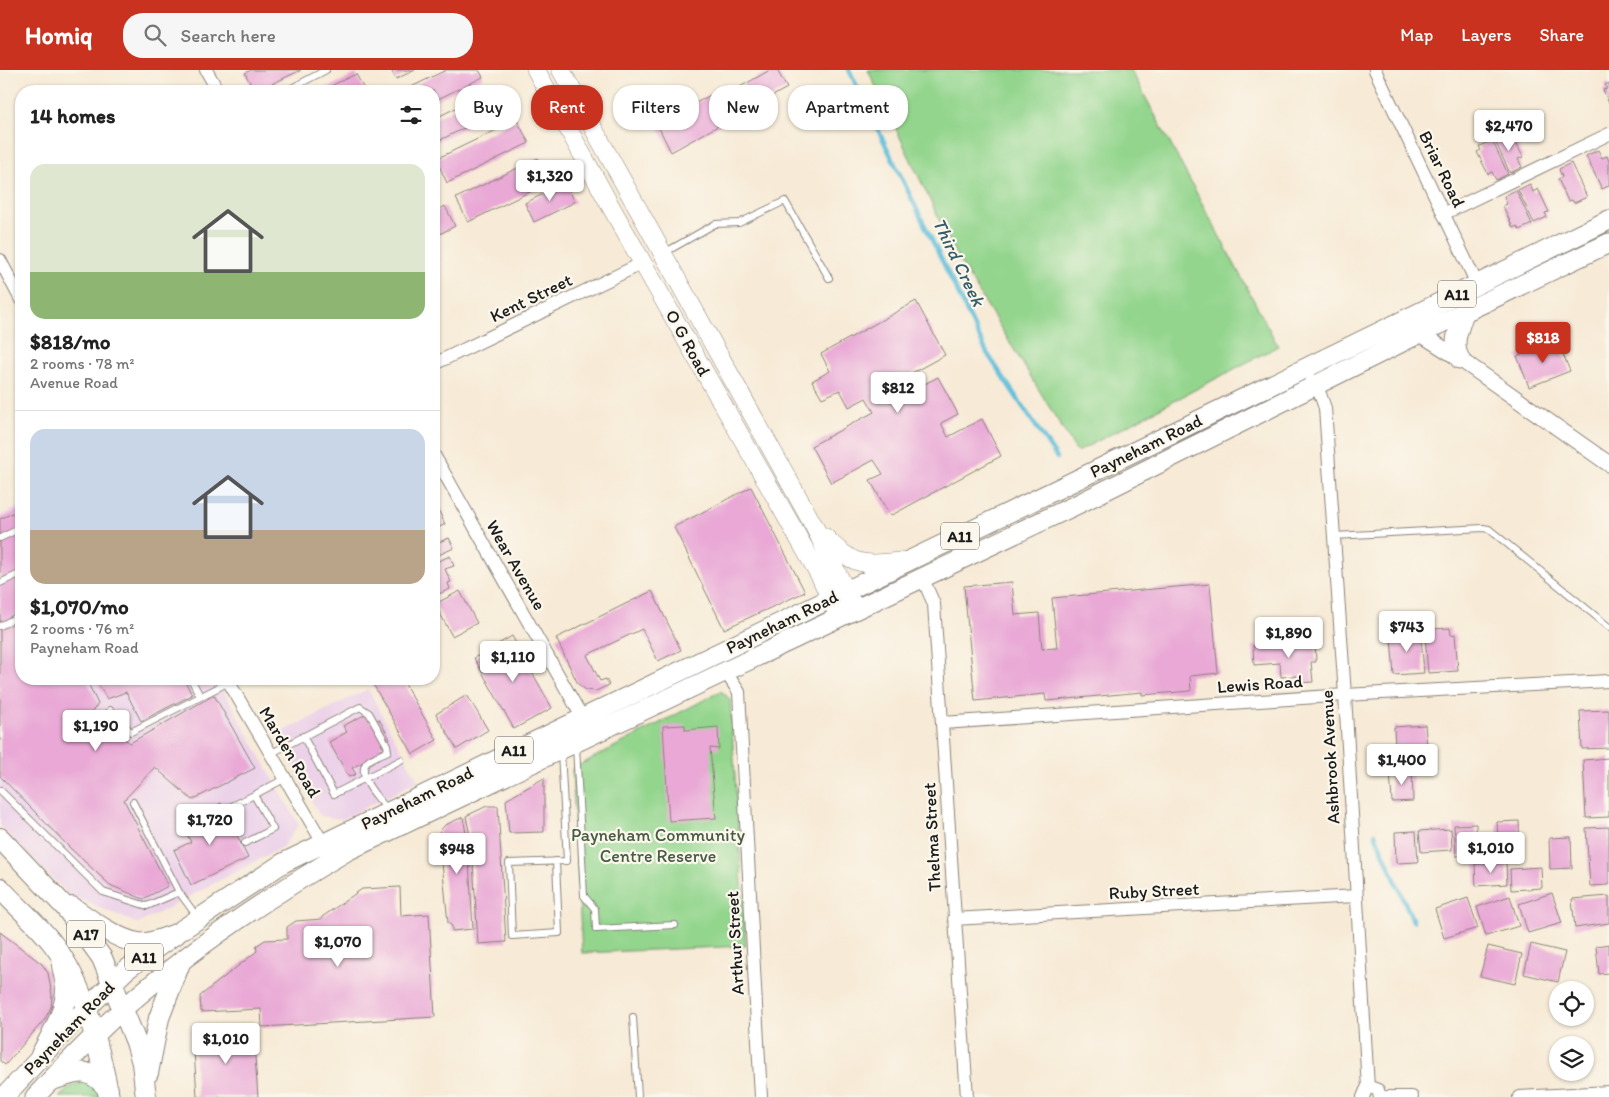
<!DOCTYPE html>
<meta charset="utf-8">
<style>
body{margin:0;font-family:Itim,sans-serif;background:#f6f6f6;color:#222;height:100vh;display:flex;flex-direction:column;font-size:19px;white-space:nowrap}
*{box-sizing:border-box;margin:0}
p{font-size:16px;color:#767676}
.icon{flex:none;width:28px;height:28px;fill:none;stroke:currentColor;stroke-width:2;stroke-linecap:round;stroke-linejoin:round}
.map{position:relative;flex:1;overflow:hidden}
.sheet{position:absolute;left:15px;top:15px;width:425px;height:600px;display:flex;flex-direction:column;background:#fff;border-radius:20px;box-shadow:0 1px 4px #0004}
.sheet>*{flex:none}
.guide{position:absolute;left:455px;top:15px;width:475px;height:45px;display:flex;gap:10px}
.tools{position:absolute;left:1549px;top:911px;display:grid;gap:10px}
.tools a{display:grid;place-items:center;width:45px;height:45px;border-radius:50%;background:#fff;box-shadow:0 1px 4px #0004;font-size:25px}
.price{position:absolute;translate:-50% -42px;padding:0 11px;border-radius:5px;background:#fff;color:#222;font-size:16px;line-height:32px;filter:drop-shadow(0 1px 2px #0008)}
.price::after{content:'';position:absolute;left:50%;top:30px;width:15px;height:11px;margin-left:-8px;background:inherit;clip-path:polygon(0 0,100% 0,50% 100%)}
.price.on{background:#c8321e;color:#fff}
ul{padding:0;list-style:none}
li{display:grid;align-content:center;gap:10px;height:265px;padding:0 15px}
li+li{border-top:1px solid #e0e0e0}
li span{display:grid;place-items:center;height:155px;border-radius:15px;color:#555}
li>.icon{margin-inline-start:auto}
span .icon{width:90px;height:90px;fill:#fffc;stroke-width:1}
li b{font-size:21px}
h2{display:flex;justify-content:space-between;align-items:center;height:60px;padding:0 15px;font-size:21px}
.tag{padding:0 18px;border-radius:20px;background:#fff;box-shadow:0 1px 4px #0004;font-size:18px;line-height:45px}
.tag.on{background:#c8321e;color:#fff}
header{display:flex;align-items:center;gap:30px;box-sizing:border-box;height:70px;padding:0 25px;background:#c8321e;color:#fff}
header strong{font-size:24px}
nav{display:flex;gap:28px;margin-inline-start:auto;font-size:18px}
.search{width:350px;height:45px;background:#f6f6f6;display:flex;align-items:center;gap:12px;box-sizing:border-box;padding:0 18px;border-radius:20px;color:#767676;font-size:19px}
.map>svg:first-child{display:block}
</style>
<header>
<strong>Homiq</strong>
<div class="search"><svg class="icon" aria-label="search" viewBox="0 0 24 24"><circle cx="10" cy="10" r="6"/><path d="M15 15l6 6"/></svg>Search here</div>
<nav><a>Map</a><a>Layers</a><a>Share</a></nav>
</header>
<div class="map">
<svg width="1609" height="1027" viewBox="0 0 1609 1027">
<rect width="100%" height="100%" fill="#fbf7ec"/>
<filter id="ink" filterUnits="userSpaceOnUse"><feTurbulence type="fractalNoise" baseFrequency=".02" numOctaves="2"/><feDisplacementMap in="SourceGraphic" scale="10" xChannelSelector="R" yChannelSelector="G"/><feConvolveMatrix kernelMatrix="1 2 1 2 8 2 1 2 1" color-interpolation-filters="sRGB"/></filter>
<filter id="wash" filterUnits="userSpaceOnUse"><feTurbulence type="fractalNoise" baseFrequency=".0096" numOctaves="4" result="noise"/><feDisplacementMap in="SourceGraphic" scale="20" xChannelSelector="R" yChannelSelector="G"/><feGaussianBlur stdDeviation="1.12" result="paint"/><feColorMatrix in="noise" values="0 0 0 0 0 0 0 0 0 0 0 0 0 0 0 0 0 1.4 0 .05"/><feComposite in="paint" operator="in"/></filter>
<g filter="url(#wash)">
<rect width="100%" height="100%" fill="#f7ead6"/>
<path fill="#ecd1e9" d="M21,436V609H217L299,755L282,777L138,854L68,824L0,756V446Z
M368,619L418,711L342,749L320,746L276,665Z"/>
<path fill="#93d58d" stroke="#587854" d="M868,0H1131L1278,276L1077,382L956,185Z
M721,621L730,629L746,876L582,883L572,699Z
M82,1013L90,1014L99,1021L100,1027H59L73,1015Z"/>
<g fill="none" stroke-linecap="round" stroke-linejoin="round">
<path stroke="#5bbdd9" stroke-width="4.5" d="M849,0L987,283L1057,388
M1375,764L1413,851"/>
</g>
<g id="blocks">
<path fill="#e9a8d6" d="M251,0H301L257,21H254L245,3Z
M391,0H415L396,9Z
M446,0H479L483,7L434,31V21H403Z
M770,0H777L787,18L671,82L657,54L727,16L731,22Z
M356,4L365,21H320Z
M1609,13V33L1603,20L1607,19L1605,15Z
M489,21L499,41L434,73V49Z
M517,50L529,73L447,113L436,89Z
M1507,63L1509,67L1512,65L1523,87L1518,89L1522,97L1510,103L1494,69Z
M1492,70L1508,104L1496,110L1492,102L1488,104L1477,82L1481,80L1479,77Z
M1598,80L1602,88L1607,86L1609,91V116L1602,119L1586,86Z
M538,88L550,112L468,152L456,128Z
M1571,93L1587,127L1574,133L1572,130L1568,131L1558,109L1562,107L1559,99Z
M566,113L575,132L534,152L525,133Z
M1530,114L1533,122L1538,119L1549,142L1545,143L1547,147L1534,153L1518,120Z
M1516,120L1532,154L1519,160L1517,156L1513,158L1503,136L1507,134L1504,126Z
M445,136L455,156L434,167V142Z
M916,231L945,285L883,319L890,332L938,307L958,344L941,353L948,367L982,349L1001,386L890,446L870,410L883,404L874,390L831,413L811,376L874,342L866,328L849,337L840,320L822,328L812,311L830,301L821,284Z
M1557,270L1570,301L1529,317L1517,286Z
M751,417L805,522L724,559L674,457Z
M436,435L445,454L434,460V436Z
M21,439V609H86L98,634L90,644L130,673L214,625L255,698L192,730L155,697L124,730L168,816L143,829L110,815L71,779L0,706V449Z
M435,465L439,472L449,468L454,478L434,487V466Z
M450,486L454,496L445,499L451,512L448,513L450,519L434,526V493Z
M1012,512L1015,545L1039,543L1042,579L1057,578L1052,528L1210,514L1218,603L1190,606L1191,621L1142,625V622L1046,631L1045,624L975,631L964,516Z
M460,521L477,553L452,566L435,534Z
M652,521L681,580L658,591L642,559L587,585L600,611L606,609L609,615L596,621L586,620L578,614L556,568Z
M1450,558L1451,565L1455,564L1458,601L1428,603L1425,565H1430L1429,559Z
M1416,560L1417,567L1421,566L1424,603L1394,605L1391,568L1396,567L1395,561Z
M512,566L552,638L514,659L474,588Z
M1315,573L1316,592H1311L1313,612L1297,613V606L1281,607L1280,593L1254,595L1253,576Z
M95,609H184L192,625L141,651L126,622L107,629Z
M370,609H402L437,670L413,684Z
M467,625L488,660L457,679L436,644Z
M1609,640V678L1582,679L1580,641Z
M366,644L371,653L379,649L390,669L381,674L385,680L352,698L356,704L349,707L329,672L347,662L343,656Z
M685,655V660L718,657L719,679L710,678L716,748L669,751L663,656Z
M1425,655L1427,676L1395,678L1394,657Z
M1609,688V747L1586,748L1583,690Z
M1412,700L1413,731L1392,732L1390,701Z
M544,708V762L509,763L506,730Z
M221,733L248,788L191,815L174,780L191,772L184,759L205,749L202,743Z
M487,736H498L506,872L478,874L472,775L466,746Z
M463,747L468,774L473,859L452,861V856L448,853L439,762L445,755Z
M1519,751L1520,782L1499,783L1497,752Z
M1476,754L1477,785L1456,786L1454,755Z
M1609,757V815L1590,816L1586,758Z
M1451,759L1452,780L1421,782L1419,761Z
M1416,761L1418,792L1396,793L1395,762Z
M1571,767L1572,798L1550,799L1549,768Z
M1506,793L1507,814L1476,816L1475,794Z
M1541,797L1542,818L1511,820L1510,799Z
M400,817L401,846L429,844L435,947L262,957L261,939L201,942L200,926L257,881L256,876L265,870L287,869V857L296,851L322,849V847L362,819Z
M1552,823L1562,853L1528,863L1519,834Z
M1510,826L1519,856L1486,866L1477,837Z
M1609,826V853L1575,858L1572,829Z
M1468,828L1478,858L1444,868L1435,839Z
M0,862L42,894L48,903L52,925L51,937L45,949L5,995L0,991Z
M1531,874L1565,882L1558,912L1524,904Z
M1609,874V903L1599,904L1596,876Z
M1488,876L1522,884L1515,914L1480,906Z
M253,960L258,1027H197L193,964Z"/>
</g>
</g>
<g filter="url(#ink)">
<use href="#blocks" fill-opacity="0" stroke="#8a8379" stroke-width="1"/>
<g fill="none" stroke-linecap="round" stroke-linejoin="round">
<g stroke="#8a8379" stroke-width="8">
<path id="service" d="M286,21L326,0
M664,183L715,154L739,153L785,131L829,208
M1334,466L1483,458L1489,459L1609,557
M0,468L21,458
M0,513L21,503
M0,556L21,545
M191,609L200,626
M110,640L131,662L229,612
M303,666L334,724L401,690
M576,676L584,826L595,839L596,859L675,855
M270,684L360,637L369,643L387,675L388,681C382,684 372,687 367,692C355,706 380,730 388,740
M0,720L103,822L147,836L179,822L198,848
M133,732L179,822
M226,739L254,725
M245,773L273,759L254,725L286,708
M556,791L559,863L512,866L509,793L567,791L561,682
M633,947L638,1027"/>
</g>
<g stroke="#8a8379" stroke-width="14">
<path id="minor" d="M206,0L218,21
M1375,0L1477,214
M1443,144L1609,64
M0,190L21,230
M434,294L643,193
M1311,310L1320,324L1325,338L1345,625L1368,1018
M434,385L582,647
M922,507L934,534L967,1027
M725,601L739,622L761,1027
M227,609L323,773
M943,653L1345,625L1609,611
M954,849L1356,826
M1363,1027L1366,1020L1370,1017L1378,1020L1380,1027H1412
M1519,1027L1609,1022"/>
</g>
<g stroke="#8a8379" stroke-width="17">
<path id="tertiary" d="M1419,263L1460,289L1609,394"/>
</g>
<g stroke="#8a8379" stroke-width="19">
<path id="secondary" d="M536,0L611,137L795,462L820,506L839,547
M561,0L814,456L855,539
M825,467C855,498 863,495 904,491"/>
</g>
<g stroke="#8a8379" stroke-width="21">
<path id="primary" d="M1460,289C1451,275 1459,258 1464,243
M4,1027L75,950L126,900L180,861L283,793L1072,412L1609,150
M35,1027C63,997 94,965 124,938C192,878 268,827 347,781L1080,433L1406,270L1609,173"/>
</g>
<g stroke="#8a8379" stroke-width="22">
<path id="trunk" d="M0,768L66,838L102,888L136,972L142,993L146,1027
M0,818C17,837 38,854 53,874C85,915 99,977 109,1027
M72,837C89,849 117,870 138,873C150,875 164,868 176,864
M41,985C51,965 66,942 66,919C66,911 63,903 62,895
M148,1003L159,948L180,893
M52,1010C78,1002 88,995 108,1019"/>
</g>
<use href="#service" stroke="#fff" stroke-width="6"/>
<use href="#minor" stroke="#fff" stroke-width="12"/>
<use href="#tertiary" stroke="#fff" stroke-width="15"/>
<use href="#secondary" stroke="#fff" stroke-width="18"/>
<use href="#primary" stroke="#fff" stroke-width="19"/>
<use href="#trunk" stroke="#fff" stroke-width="20"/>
</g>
</g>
<g text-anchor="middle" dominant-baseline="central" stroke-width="4.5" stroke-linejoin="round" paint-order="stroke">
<g fill="#fbf7ec" stroke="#5f5e5a" stroke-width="1">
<rect x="1438" y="210.5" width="38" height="27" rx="4"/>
<rect x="941" y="452.5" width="38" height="27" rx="4"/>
<rect x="495" y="666.5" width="38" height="27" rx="4"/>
<rect x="67" y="850.5" width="38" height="27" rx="4"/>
<rect x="125" y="873.5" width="38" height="27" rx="4"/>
</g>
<g font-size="16" font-weight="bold" fill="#1c1c1c">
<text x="1457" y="224">A11</text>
<text x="960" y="466">A11</text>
<text x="514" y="680">A11</text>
<text x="86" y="864">A17</text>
<text x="144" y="887">A11</text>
</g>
<g font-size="18" fill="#1c1c1c" stroke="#fbf7ec">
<text transform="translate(1442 99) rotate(64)">Briar Road</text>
<text transform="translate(531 228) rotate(-26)">Kent Street</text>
<text transform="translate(688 273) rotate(61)">O G Road</text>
<text transform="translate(1146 376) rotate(-26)">Payneham Road</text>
<text transform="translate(516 495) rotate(60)">Wear Avenue</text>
<text transform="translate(782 552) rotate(-26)">Payneham Road</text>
<text transform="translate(1260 614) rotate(-4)">Lewis Road</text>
<text transform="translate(290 682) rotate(59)">Marden Road</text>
<text transform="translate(1330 687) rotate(-93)">Ashbrook Avenue</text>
<text transform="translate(417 728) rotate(-26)">Payneham Road</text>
<text transform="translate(932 767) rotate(-93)">Thelma Street</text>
<text transform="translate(1154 821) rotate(-3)">Ruby Street</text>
<text transform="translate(735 873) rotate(-93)">Arthur Street</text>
<text transform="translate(69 958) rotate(-46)">Payneham Road</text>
</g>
<g font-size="18" fill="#465d44" stroke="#fbf7ec">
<text x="658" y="765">Payneham Community<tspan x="658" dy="21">Centre Reserve</tspan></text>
</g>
<g font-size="19" font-style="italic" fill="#355c68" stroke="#fbf7ec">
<text transform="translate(959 192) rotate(64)">Third Creek</text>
</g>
</g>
</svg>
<div class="tools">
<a><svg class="icon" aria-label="locate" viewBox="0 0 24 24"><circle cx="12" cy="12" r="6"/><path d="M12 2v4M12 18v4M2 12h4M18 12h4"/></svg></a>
<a><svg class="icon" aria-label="layers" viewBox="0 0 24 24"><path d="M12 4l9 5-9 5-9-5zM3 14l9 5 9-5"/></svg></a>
</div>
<b class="price" style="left:1509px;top:82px">$2,470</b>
<b class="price" style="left:550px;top:132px">$1,320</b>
<b class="price on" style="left:1543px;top:294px">$818</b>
<b class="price" style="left:898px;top:344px">$812</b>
<b class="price" style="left:1407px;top:583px">$743</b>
<b class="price" style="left:1289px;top:589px">$1,890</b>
<b class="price" style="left:513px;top:613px">$1,110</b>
<b class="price" style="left:96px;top:682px">$1,190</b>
<b class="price" style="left:1402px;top:716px">$1,400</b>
<b class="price" style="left:210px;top:776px">$1,720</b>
<b class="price" style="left:1491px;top:804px">$1,010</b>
<b class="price" style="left:457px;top:805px">$948</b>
<b class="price" style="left:338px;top:898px">$1,070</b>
<b class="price" style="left:226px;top:995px">$1,010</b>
<div class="guide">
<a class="tag">Buy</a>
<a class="tag on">Rent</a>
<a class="tag">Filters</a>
<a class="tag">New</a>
<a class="tag">Apartment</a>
</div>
<section class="sheet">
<h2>14 homes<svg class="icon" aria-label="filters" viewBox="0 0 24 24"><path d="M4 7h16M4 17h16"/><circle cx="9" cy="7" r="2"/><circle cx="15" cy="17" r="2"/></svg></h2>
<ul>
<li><span style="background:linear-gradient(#dfe7d0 70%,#8fb573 0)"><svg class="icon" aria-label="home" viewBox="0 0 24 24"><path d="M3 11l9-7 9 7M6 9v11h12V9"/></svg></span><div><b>$818/mo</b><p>2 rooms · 78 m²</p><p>Avenue Road</p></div></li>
<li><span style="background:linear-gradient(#c9d6e8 65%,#b9a48a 0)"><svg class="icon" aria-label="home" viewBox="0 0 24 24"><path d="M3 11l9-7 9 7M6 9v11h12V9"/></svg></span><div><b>$1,070/mo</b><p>2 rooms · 76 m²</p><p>Payneham Road</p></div></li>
</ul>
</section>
</div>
